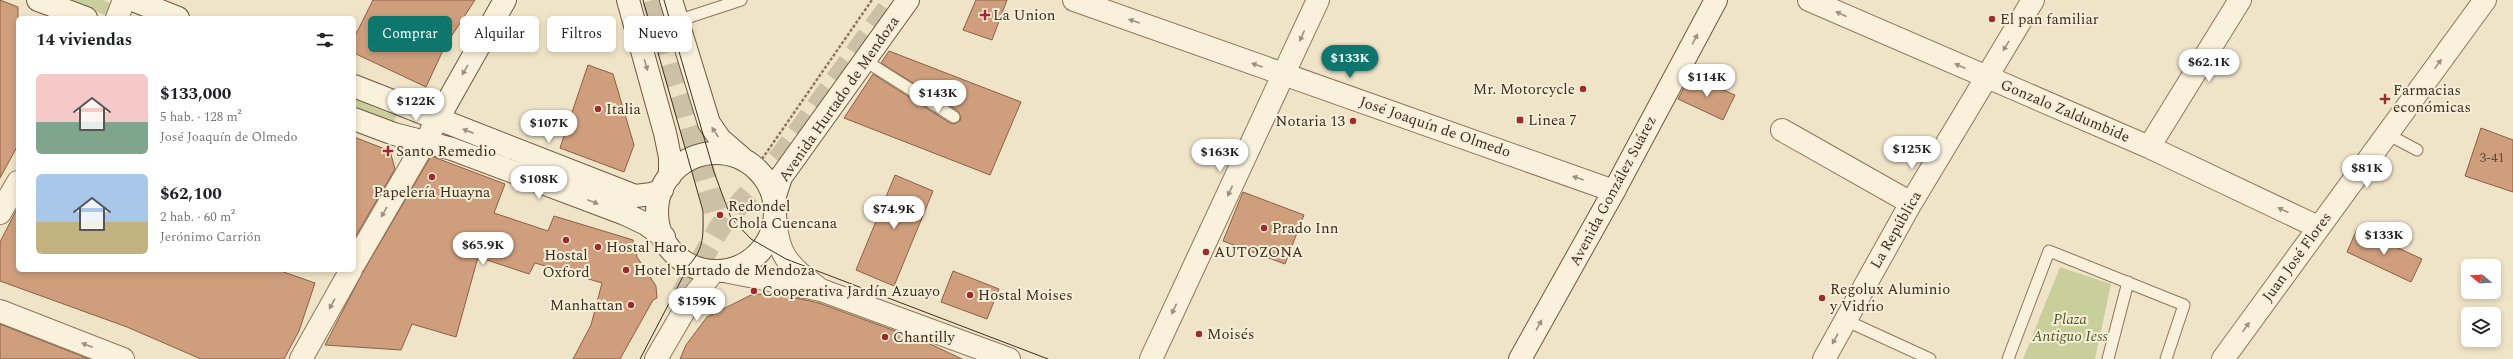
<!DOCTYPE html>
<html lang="es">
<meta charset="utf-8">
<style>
body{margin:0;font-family:Spectral,serif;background:#f6f6f6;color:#202124;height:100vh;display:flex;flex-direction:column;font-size:15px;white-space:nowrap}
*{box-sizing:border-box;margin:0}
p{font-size:13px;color:#757577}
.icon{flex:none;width:22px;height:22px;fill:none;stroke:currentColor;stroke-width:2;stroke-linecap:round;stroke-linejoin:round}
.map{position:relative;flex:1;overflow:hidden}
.panel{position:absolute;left:16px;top:16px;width:340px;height:256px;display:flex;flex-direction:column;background:#fff;border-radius:6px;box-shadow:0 2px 6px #0003}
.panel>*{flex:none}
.banner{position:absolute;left:368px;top:16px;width:380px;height:36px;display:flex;gap:8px}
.needle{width:26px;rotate:288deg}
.tools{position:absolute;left:2461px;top:259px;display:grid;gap:8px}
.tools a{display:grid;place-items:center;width:40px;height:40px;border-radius:6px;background:#fff;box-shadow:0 2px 6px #0003;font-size:20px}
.price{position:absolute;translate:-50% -34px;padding:0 9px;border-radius:14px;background:#fff;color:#222;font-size:13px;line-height:26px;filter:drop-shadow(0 1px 2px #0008)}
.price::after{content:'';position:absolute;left:50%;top:24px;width:12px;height:9px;margin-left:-6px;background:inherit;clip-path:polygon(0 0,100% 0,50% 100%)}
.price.on{background:#0f766e;color:#fff}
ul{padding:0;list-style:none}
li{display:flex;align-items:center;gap:12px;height:100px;padding:0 20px}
li span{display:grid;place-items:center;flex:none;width:112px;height:80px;border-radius:6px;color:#555}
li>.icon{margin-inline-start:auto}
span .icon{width:48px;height:48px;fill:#fffc;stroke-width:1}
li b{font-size:17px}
h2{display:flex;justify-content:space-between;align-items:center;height:48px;padding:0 20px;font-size:17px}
.tag{padding:0 14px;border-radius:6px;background:#fff;box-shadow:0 2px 6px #0003;font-size:14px;line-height:36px}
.tag.on{background:#0f766e;color:#fff}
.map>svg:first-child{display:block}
</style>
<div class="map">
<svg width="2513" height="359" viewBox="0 0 2513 359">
<rect width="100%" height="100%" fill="#f0e4c8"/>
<path fill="#c9cf9b" d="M66,0H103L112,4L108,16Z
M354,99L396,116L391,128L354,113Z
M2060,267L2111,284L2095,359H2023Z"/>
<path fill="#cf9f7d" stroke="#8d5f41" d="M0,0L18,7V145L0,178Z
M373,0H475L445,46L426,87L354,53V38Z
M976,0H1007L992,40L963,30Z
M889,51L1021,102L990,175L844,118L873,74L950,123L954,124L960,121L961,117L958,111L881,63Z
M588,65L613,74L634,145L624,172L560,148Z
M1690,76L1735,95L1723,120L1678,99Z
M2481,128L2513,140V192L2465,176Z
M354,137L390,151L395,169L354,239Z
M431,156L505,184L494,213L548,231L554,216L633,240L637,257L656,286L657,298L653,300L620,359H573L591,325L602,283L535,263L529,274L478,257L456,337L412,324L401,350L325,345L363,272Z
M895,175L933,191L894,286L856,270Z
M1243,192L1304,215L1285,264L1223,241Z
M18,207V270H278L315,283L299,331L284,359H201L127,327L0,281V242Z
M2357,229L2422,259L2411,282L2347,252Z
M953,271L999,289L987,319L941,302Z
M773,293L819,303L928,343L962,359H680L686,345L707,317L751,295Z
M0,324L89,359H0Z"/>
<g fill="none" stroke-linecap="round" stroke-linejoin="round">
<path stroke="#ccc0a6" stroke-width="22" stroke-dasharray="22 11" stroke-linecap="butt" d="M653,0L720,227
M682,294L720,227L781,156L894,0"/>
<g stroke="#8d765c" stroke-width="13">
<path id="service" d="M677,21L741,0
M864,60L954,117
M2387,134L2417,150
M1845,320L1930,359
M2008,359L2049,251L2184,305L2166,359
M2108,359L2128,282"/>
</g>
<g stroke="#8d765c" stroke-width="24">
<path id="minor" d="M1074,0L1614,191
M1809,0L2149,147L2318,227
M117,18L124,0
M1782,130L1911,203
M2149,147L2240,0
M0,213L18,182
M354,264L425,142
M0,311L123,359
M301,359L351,270
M656,359L691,299L714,271
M1151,359L1318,0
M1824,359L1911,203L2033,0"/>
</g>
<g stroke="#8d765c" stroke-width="24">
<path id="tertiary" d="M775,214C777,255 787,264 818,288
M724,271L821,290L1009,359
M2223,359L2485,0"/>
</g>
<g stroke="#6f573f" stroke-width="24">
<path id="secondary" d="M38,0L86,18
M133,0L178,18
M628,0L665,133L670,157V176
M671,0L709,123L720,139L742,158
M354,86L635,196L652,194L662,190
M354,119L394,134L452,149L625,214L646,224L664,237
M431,131L505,0
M657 212a59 59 0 1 1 118 0a59 59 0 1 1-118 0Z
M774,199L781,177L908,0
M1520,359L1614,191L1716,0"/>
</g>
<path stroke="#8d765c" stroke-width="2.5" stroke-dasharray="3 2" stroke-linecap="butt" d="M762,159L872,0"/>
<use href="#service" stroke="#faf1dc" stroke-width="11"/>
<use href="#minor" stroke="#faf1dc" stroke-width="22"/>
<use href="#tertiary" stroke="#faf1dc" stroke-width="22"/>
<use href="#secondary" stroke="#faf1dc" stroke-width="22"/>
<path stroke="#3d2e20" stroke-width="1" d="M664,0L714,172L731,218L751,239L786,259L1048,359
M640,359L689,265C705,248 703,234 703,211L643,0"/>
</g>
<defs><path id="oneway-solid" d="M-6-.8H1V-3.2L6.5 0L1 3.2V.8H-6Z"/></defs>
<g fill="#9c907e">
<use href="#oneway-solid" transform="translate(1841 14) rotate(-156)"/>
<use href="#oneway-solid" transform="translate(1134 21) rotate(-161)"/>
<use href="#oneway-solid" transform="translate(1302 36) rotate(114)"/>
<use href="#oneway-solid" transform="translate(1695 39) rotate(-62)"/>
<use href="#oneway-solid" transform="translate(2006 46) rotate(121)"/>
<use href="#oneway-solid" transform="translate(2438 64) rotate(-54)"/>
<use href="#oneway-solid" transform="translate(646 65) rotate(74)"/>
<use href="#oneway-solid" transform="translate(1257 65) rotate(-161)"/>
<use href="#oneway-solid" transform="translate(1960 66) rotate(-156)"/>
<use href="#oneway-solid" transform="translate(465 70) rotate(120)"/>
<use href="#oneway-solid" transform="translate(468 131) rotate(-159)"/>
<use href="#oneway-solid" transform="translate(715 132) rotate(-124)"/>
<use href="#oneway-solid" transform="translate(1578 178) rotate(-161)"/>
<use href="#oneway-solid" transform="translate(1230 191) rotate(115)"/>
<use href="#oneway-solid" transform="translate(593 202) rotate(21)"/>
<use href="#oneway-solid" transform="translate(2283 210) rotate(-155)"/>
<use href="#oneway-solid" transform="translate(384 212) rotate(120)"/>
<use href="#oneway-solid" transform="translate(332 304) rotate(119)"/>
<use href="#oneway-solid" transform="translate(1174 309) rotate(115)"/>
<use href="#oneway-solid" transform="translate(1539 325) rotate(-61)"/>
<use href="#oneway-solid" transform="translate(2246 327) rotate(-54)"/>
<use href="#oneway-solid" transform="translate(1835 339) rotate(119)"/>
<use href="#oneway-solid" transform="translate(87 345) rotate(-159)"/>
</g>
<g fill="#9e2a2b" stroke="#f7eed8" stroke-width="1.5">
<path d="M983 9h4v4h4v4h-4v4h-4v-4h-4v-4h4z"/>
<circle cx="1992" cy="19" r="4"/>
<circle cx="1583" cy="89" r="4"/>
<path d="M2383 93h4v4h4v4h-4v4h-4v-4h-4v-4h4z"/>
<circle cx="598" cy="109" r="4"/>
<rect x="1516" y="116" width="8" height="8" rx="2"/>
<circle cx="1353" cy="121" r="4"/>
<path d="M386 145h4v4h4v4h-4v4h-4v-4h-4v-4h4z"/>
<circle cx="432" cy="177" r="4"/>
<circle cx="720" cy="215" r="4"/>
<circle cx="1264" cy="228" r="4"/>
<circle cx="566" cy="240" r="4"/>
<circle cx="598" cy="247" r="4"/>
<circle cx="1206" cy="252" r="4"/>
<circle cx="626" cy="270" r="4"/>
<circle cx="754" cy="291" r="4"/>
<circle cx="970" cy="295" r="4"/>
<circle cx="1822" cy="298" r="4"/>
<circle cx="631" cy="305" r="4"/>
<circle cx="1199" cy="334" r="4"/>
<circle cx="885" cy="337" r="4"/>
</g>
<g text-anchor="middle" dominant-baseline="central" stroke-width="4" stroke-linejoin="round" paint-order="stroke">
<g font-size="13" fill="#624a37">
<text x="2492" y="158">3-41</text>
</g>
<g font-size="15" fill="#3d2e20" stroke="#f7eed8" text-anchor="start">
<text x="993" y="15">La Union</text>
<text x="2000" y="19">El pan familiar</text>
<text x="1575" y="89" text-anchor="end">Mr. Motorcycle</text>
<text x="2393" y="90">Farmacias<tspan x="2393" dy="17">económicas</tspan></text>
<text x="606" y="109">Italia</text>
<text x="1528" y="120">Linea 7</text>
<text x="1345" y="121" text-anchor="end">Notaria 13</text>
<text x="396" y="151">Santo Remedio</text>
<text x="432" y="192" text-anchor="middle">Papelería Huayna</text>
<text x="728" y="206">Redondel<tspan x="728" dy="17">Chola Cuencana</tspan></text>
<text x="1272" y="228">Prado Inn</text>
<text x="606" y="247">Hostal Haro</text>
<text x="1214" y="252">AUTOZONA</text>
<text x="566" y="255" text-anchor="middle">Hostal<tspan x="566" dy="17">Oxford</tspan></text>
<text x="634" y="270">Hotel Hurtado de Mendoza</text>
<text x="1830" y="289">Regolux Aluminio<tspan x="1830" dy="17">y Vidrio</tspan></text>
<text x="762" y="291">Cooperativa Jardín Azuayo</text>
<text x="978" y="295">Hostal Moises</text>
<text x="623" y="305" text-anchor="end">Manhattan</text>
<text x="1207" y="334">Moisés</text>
<text x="893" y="337">Chantilly</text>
</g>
<g font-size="15" fill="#3d2e20" stroke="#f7eed8">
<text transform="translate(839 99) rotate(-55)">Avenida Hurtado de Mendoza</text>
<text transform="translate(2065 111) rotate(23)">Gonzalo Zaldumbide</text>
<text transform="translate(1435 127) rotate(19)">José Joaquín de Olmedo</text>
<text transform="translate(1613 191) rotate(-62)">Avenida González Suárez</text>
<text transform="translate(1896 230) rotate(-60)">La República</text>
<text transform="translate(2297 257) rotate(-54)">Juan José Flores</text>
</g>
<g font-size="15" font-style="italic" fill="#4d5a26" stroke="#f7eed8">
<text x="2070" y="319">Plaza<tspan x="2070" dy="17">Antiguo Iess</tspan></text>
</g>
</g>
</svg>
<div class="tools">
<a><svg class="needle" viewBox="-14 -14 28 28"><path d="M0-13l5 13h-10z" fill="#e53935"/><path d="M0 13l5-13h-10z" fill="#757577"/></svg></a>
<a><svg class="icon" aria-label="layers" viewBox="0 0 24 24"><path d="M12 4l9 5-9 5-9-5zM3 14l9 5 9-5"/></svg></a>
</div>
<b class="price on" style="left:1350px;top:79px">$133K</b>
<b class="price" style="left:2209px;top:83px">$62.1K</b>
<b class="price" style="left:1707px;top:98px">$114K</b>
<b class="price" style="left:938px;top:114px">$143K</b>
<b class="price" style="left:416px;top:122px">$122K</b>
<b class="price" style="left:549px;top:144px">$107K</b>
<b class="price" style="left:1912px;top:170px">$125K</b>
<b class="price" style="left:1220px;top:173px">$163K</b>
<b class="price" style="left:2367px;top:189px">$81K</b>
<b class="price" style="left:539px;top:200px">$108K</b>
<b class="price" style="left:894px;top:230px">$74.9K</b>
<b class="price" style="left:2384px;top:256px">$133K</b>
<b class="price" style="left:483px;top:266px">$65.9K</b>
<b class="price" style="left:697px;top:322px">$159K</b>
<div class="banner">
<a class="tag on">Comprar</a>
<a class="tag">Alquilar</a>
<a class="tag">Filtros</a>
<a class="tag">Nuevo</a>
</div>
<section class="panel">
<h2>14 viviendas<svg class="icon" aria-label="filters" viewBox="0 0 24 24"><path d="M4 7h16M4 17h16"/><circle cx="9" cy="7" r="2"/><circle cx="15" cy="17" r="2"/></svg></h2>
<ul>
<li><span style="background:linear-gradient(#f6c9c9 60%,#7fa58c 0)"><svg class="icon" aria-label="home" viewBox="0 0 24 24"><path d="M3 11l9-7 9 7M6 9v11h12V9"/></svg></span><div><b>$133,000</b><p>5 hab. · 128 m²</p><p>José Joaquín de Olmedo</p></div></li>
<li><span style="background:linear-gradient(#a9c7e8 60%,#c2b280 0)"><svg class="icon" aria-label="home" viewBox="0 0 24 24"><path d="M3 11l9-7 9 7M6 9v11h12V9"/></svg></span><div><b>$62,100</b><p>2 hab. · 60 m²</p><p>Jerónimo Carrión</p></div></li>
</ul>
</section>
</div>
